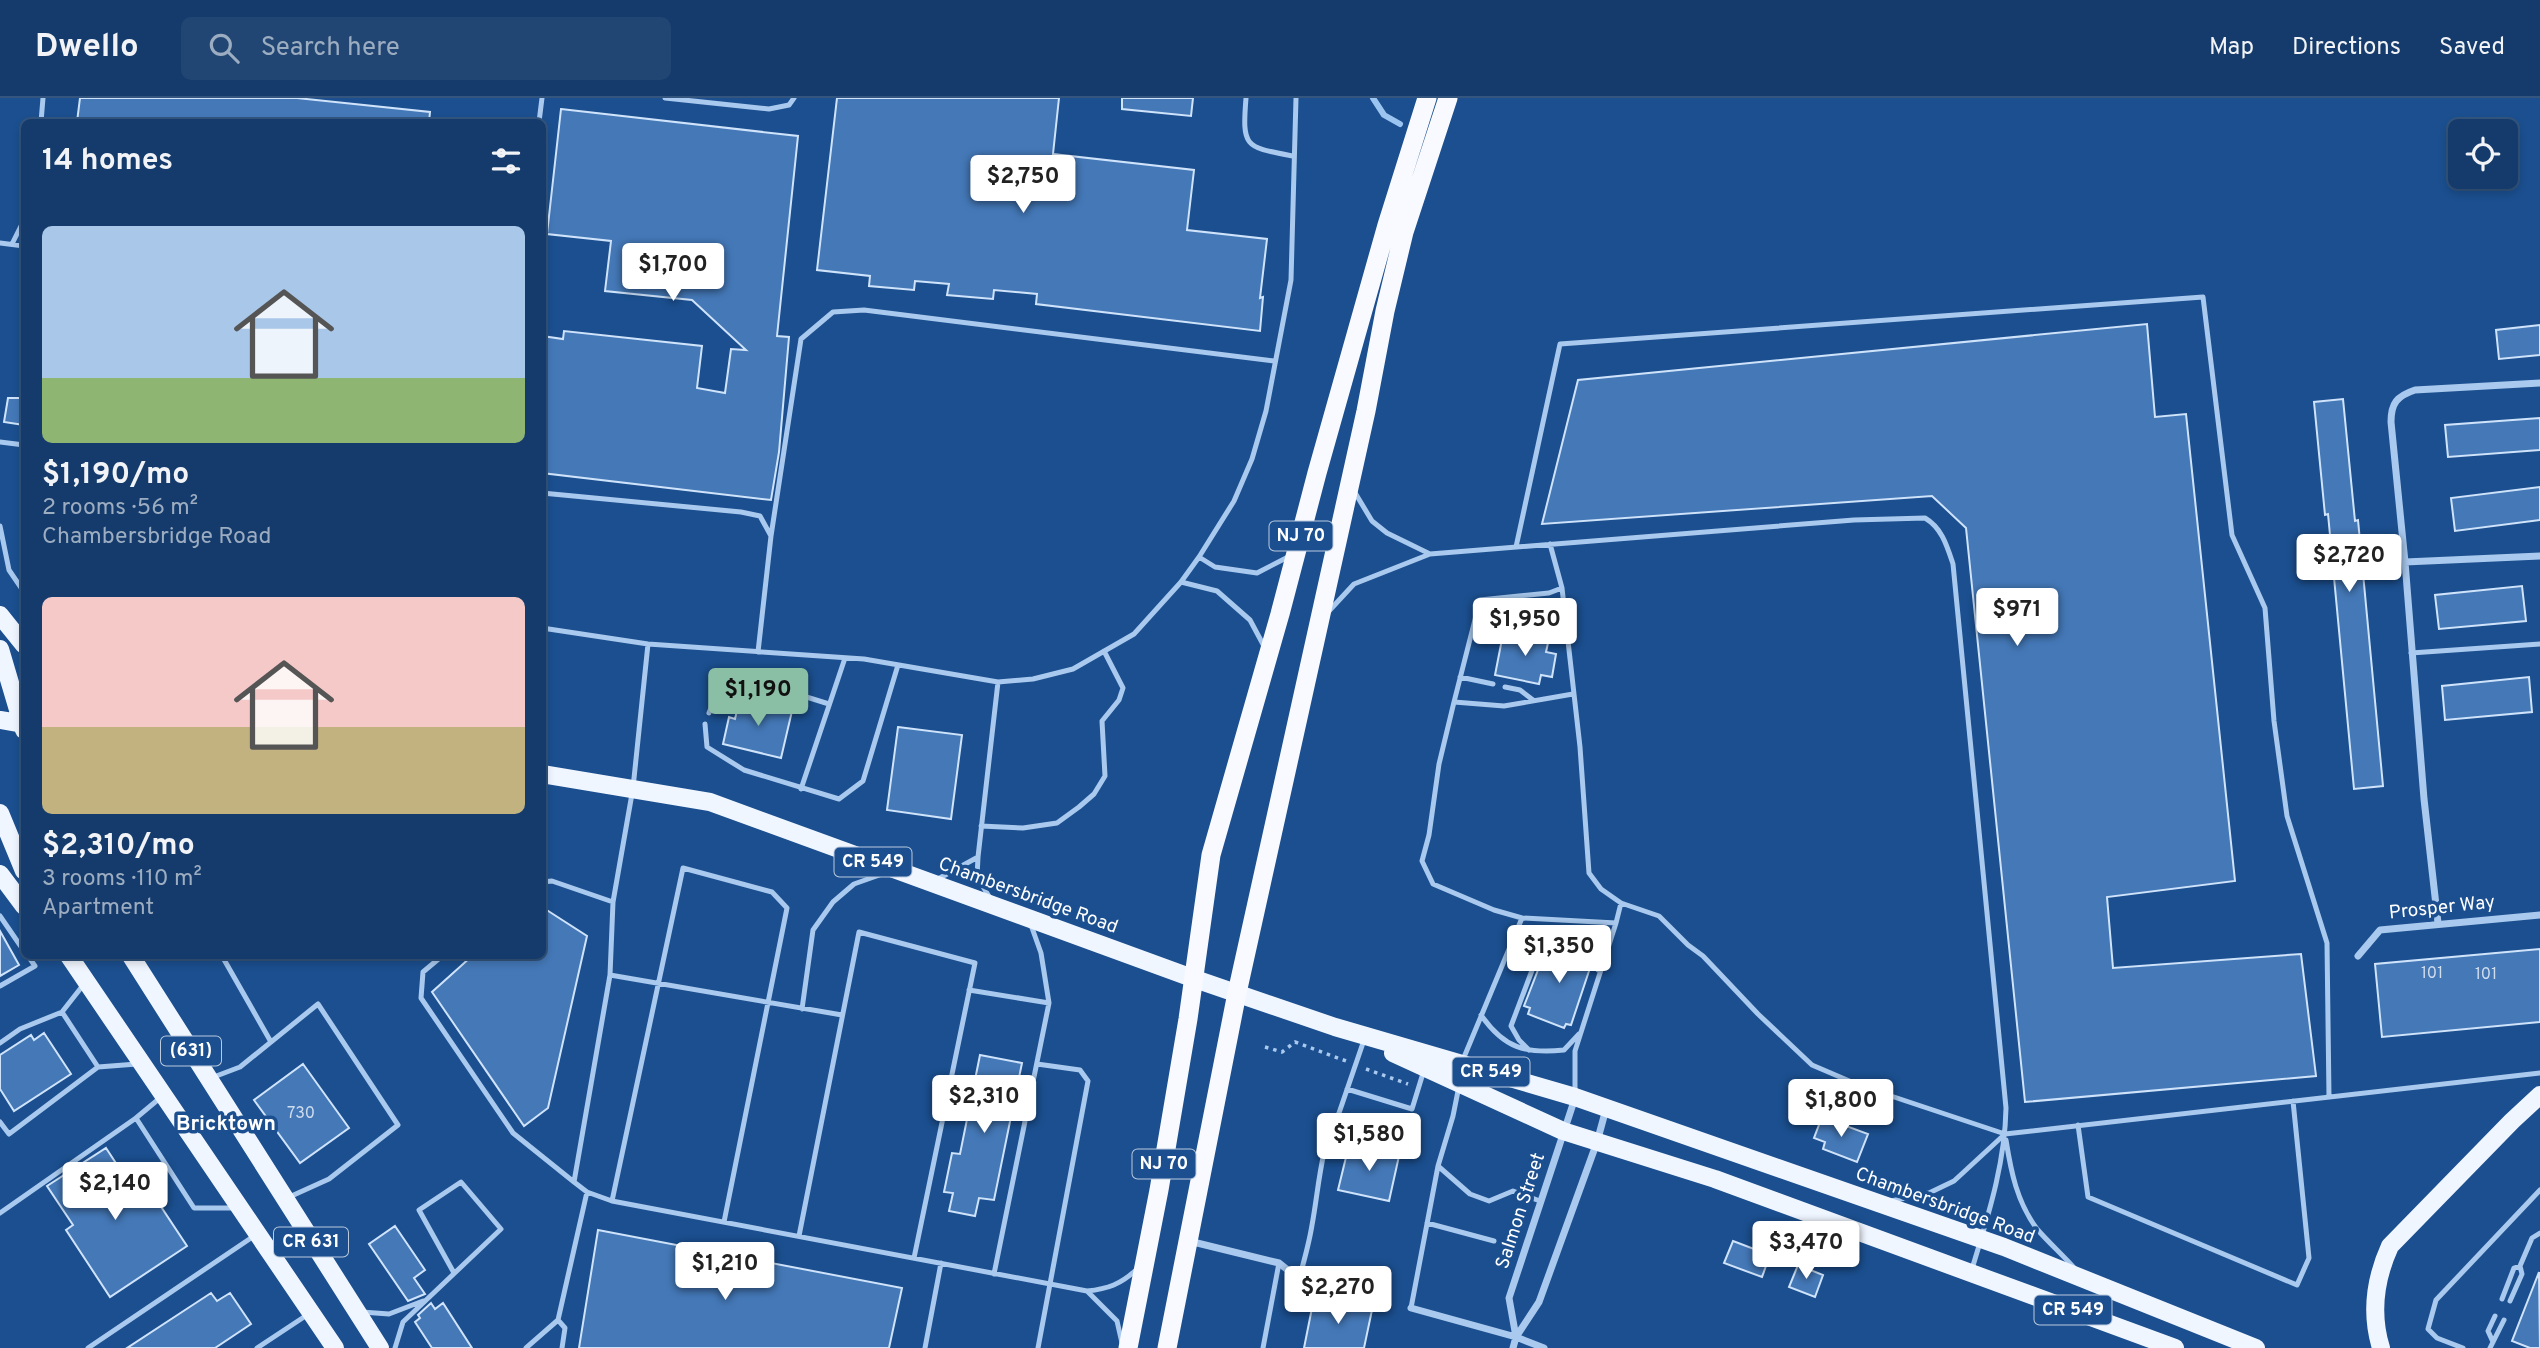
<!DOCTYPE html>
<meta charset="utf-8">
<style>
body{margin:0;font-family:Overpass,sans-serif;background:#214673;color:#f1f3f6;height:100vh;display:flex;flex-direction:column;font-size:26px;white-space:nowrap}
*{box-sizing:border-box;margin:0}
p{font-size:23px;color:#9dadc1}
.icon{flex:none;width:38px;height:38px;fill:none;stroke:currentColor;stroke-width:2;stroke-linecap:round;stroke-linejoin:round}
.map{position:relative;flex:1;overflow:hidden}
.panel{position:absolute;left:21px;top:21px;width:525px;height:840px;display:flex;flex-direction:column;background:#143b6b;border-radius:10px;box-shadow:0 4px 10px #0003,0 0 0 2px #33557e}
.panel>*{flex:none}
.buttons{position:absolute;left:2448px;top:21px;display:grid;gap:14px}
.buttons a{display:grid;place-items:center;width:70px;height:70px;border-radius:10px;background:#143b6b;box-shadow:0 4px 10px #0003,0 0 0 2px #33557e;font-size:35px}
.price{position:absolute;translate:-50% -60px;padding:0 16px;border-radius:7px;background:#fff;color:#222;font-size:23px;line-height:46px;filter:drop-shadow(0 2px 4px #0008)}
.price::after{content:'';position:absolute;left:50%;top:42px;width:21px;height:16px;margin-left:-10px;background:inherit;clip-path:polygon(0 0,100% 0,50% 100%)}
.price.active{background:#8abfa5;color:#111}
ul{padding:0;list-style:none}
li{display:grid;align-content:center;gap:14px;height:371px;padding:0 21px}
li span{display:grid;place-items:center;height:217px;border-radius:10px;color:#555}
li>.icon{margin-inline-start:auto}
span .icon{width:126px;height:126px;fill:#fffc;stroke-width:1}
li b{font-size:30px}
h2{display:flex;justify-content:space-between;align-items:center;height:84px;padding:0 21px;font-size:30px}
header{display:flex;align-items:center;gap:42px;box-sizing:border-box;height:98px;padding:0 35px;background:#143b6b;border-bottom:2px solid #33557e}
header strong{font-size:33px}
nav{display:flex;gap:38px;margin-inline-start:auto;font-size:24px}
.search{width:490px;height:63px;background:#214673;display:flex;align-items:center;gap:18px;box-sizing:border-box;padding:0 24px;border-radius:10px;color:#9dadc1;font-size:26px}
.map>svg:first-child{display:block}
</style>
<header>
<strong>Dwello</strong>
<div class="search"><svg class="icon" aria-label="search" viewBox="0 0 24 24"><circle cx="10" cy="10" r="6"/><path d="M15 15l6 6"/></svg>Search here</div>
<nav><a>Map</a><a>Directions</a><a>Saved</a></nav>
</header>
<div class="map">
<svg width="2540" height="1250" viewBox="0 0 2540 1250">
<rect width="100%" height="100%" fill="#1b4f8f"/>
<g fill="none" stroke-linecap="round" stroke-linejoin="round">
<path stroke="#9cc4f0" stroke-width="6" d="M1373,0L1384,17L1400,26"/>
</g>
<path fill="#4478b7" stroke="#cfe3fa" stroke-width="2" d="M80,0H297L430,14L429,24H77Z
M837,0H1059L1053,56L1194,72L1187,132L1267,141L1260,200L1263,199L1260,233L1036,206L1037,196L994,192L993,201L947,197L949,186L915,183L914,192L869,188L870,178L817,172Z
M1122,0H1193L1191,18L1122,11Z
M561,11L798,38L777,238L789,239L779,354L771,402L542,375V238L563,241L564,233L702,248L697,290L725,295L731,251L746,252L692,202L605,193L611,143L547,136Z
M2147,226L2155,319L2186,316L2235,783L2107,799L2113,870L2301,856L2316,978L2025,1004L1966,430L1932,398L1542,426L1578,282Z
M2540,227V257L2499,261L2496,232Z
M8,300H24V327L4,324Z
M2343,301L2355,423L2358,422L2383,688L2354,691L2328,416L2325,417L2314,304Z
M2540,320V352L2448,359L2445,327Z
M2540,389V422L2455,433L2451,400Z
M2522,488L2526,523L2439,531L2435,497Z
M1521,534L1541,538L1540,543L1548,545L1546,554L1556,556L1552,579L1541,577L1539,586L1495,577L1503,536L1520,539Z
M2529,579L2532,614L2445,622L2442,588Z
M740,600L792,613L781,660L723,646L729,619L735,621Z
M898,629L962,637L951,721L887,712Z
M542,809L587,838L548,1010L524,1028L432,894L472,858H542Z
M0,833L19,867L0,878Z
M1555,843L1590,856L1589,863L1592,864L1571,927L1566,926L1564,930L1528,916L1530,910L1524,908L1547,849L1552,850Z
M2540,851V924L2382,939L2375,866Z
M44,935L71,976L14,1013L0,991V957L31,937L34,942Z
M980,957L1022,965L994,1102L979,1100L975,1118L949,1113L953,1095L944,1094L952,1055L960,1056Z
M303,966L349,1030L300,1065L254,1002Z
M1822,1019L1868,1036L1857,1064L1823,1051L1825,1044L1814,1040Z
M1349,1047L1399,1058L1389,1103L1338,1092Z
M106,1050L127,1082L138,1074L187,1148L110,1199L66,1132L73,1127L47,1088Z
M395,1128L425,1172L414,1180L425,1196L408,1203L369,1146Z
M598,1132L902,1190L889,1250H579Z
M1733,1143L1770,1157L1762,1179L1724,1165Z
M1798,1167L1823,1177L1815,1199L1789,1189Z
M2539,1174L2540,1250H2530L2512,1243Z
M211,1195L217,1203L230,1195L251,1226L215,1250H127Z
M1326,1202L1372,1212L1364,1250H1304L1312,1210Z
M431,1205L435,1211L443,1205L472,1250H432L415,1224L420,1220L418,1217Z"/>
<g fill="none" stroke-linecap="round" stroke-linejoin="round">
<path stroke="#a9c9ee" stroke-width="3.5" stroke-dasharray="3.5 5" stroke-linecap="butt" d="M1265,949L1282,954L1295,944L1346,963
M1366,971L1408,986"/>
<path stroke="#a9c9ee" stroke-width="5" d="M665,0L769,11L789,7L794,0
M1246,0C1242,50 1245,49 1293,58
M41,24L43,0
M539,24L542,0
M0,145L24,148
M12,146L24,122
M0,344L24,347
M1354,393L1372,423L1387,435L1430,456
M542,395L741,414L760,418L771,438L758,554
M0,428L9,472L24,494
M771,438L801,241L833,214L864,212L1274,263
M1550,446L1562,490L1580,649L1589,775L1601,791L1621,805L1659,818L1688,847L1703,858L1758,916L1812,967L1861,988L2005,1036L2540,975
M1516,449L1560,246L2203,199L2232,437L2265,510L2274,623L2287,718L2327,845L2329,999
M1199,459L1215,469L1257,475L1290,458
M1181,484L1217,493L1250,522L1265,550
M1562,490L1549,495L1480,502L1454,604L1504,608L1573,596
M1329,513L1354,486L1430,456L1854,422L1925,420C1942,430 1947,448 1953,466L2006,1010C2005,1066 1988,1118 1972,1171
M542,530L648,546L864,561L998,584L1033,581L1073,571L1134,536L1181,484L1199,459L1234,403L1252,361L1266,313L1291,182L1296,0
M648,546L633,690L613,804L610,877L574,1084L587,1094L612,1103L1087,1193
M2411,555L2540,546
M1460,579L1493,586
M1505,589L1520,592L1533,602
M1454,604L1439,666L1429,737L1422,763L1433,786L1494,812L1522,820
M709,615L717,593L732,581L752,582L829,606
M705,626L707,649L744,672L839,701L863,683L898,567
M801,691L845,560
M981,728L1023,730L1057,725L1079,709L1094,696L1105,678L1102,623L1119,602L1123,590L1104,553
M938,781L978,759
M542,784L552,783L613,804
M990,800L977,779L978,759L998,584
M0,818L24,853
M1616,825L1621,805
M1031,827L1041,855L1049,905
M222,858L271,944
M442,858L423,874L421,900L513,1035L574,1084
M610,877L842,917
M84,886L62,914L98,969L137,966
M0,888L35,868L28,858
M969,892L1049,905L994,1176
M802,911L813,832L833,804L854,786L885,775
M1481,917C1504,950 1525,956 1564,952L1579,936
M0,945L20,931L62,914
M1529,952L1519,942L1511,928L1545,838C1571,833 1601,842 1598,872
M1462,964L1522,820L1616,825L1575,953V996
M1037,966L1080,972L1088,983L1038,1250
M211,980L240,969L318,906L398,1027L329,1081L287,1100
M1459,988L1453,1018L1438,1068L1470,1096L1489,1103L1513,1093L1540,1103
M1347,991L1412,1011L1424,972
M160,1000L136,1020L194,1110H234
M0,1024L9,1036L98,969
M2078,1027L2088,1099L2297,1187L2309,1160L2293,1003
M2006,1042C2011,1074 2017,1104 2037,1131C2049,1145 2064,1158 2076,1172
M612,1103L683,770L772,794L787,810L724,1124
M1891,1103L1929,1095L1954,1083L2005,1036
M0,1115L136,1020
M1427,1125L1494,1143
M799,1138L859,834L975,865L914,1160
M1299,1181C1304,1163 1309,1146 1312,1127C1319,1091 1320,1047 1339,1015L1364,942
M2502,1201L2514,1170L2520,1168
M2510,1203L2522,1176L2520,1168L2532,1140L2540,1135
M1411,1210L1438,1068
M362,1214L389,1216L423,1203
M558,1222L587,1094
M2493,1244L2488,1233L2495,1218
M1122,1245L1117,1223L1087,1193C1108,1191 1121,1186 1136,1172
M88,1250L254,1138
M257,1250L307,1217
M395,1250L403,1224L501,1131L461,1084L419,1112L454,1175
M526,1250L558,1222L565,1230L562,1250
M925,1250L941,1165
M1263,1250L1279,1165
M2463,1250L2437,1240L2428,1231L2436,1202L2540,1092
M2490,1250L2504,1222"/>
<path stroke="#a9c9ee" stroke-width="7" d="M2405,464L2391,324C2391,305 2397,298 2415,292L2540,285
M2438,825L2424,701L2405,464L2540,458
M2358,858L2380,832L2540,817
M1189,1143L1279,1165L1299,1181L1346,1191
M1411,1210L1516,1239L1544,1250
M1516,1239L1509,1200L1575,1000
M1513,1250L1516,1239L1539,1204L1597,1044L1606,1011"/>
<path stroke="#f0f6ff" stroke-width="18" d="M0,517L24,547
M0,551L24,632
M0,622L24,626
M542,676L710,704L1195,881L1335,929L1575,999L2004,1149L2256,1250
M0,715L24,773
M0,776L24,808
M69,858L335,1250
M131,858L380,1250
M1393,955L1563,1033L1715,1081L2175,1250
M2381,1250C2370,1214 2375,1181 2390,1148L2512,1023L2540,997"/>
<path stroke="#f8faff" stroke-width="19" d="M1128,1250L1159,1092L1188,921L1211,757L1280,516L1317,375L1387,127L1427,0
M1167,1250L1237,895L1366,313L1385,213L1404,134L1448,0"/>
</g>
<g text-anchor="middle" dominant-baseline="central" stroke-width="7" stroke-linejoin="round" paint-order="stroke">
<g font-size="16" fill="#d0dded">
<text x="2432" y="876">101</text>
<text x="2486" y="877">101</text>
<text x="301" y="1016">730</text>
</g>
<g fill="#1b4f8f" stroke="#bbcadd" stroke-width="2">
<rect x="1269.5" y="423.5" width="63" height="29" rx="5"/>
<rect x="834.5" y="749.5" width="77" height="29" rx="5"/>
<rect x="161" y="938.5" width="60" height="29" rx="5"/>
<rect x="1452.5" y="959.5" width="77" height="29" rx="5"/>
<rect x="1132.5" y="1051.5" width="63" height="29" rx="5"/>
<rect x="274" y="1129.5" width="74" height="29" rx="5"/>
<rect x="2034.5" y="1197.5" width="77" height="29" rx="5"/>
</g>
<g font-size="18" font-weight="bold" fill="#fff">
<text x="1301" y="438">NJ 70</text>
<text x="873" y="764">CR 549</text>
<text x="191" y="953">(631)</text>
<text x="1491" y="974">CR 549</text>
<text x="1164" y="1066">NJ 70</text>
<text x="311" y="1144">CR 631</text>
<text x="2073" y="1212">CR 549</text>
</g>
<g font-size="19" fill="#fff" stroke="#1b4f8f">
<text transform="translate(1028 798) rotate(20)">Chambersbridge Road</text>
<text transform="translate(2442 810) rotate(-6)">Prosper Way</text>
<text transform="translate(1945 1108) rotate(20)">Chambersbridge Road</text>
<text transform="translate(1521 1113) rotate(-72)">Salmon Street</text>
</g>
<g font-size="21" font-weight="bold" fill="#fff" stroke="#1b4f8f">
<text x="226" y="1026">Bricktown</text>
</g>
</g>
</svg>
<div class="buttons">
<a><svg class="icon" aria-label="locate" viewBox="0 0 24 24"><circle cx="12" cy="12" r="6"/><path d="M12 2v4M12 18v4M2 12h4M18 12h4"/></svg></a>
</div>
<b class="price" style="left:1023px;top:117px">$2,750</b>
<b class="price" style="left:673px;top:205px">$1,700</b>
<b class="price" style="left:2349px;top:496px">$2,720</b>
<b class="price" style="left:2017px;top:550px">$971</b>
<b class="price" style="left:1525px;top:560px">$1,950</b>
<b class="price active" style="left:758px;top:630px">$1,190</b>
<b class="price" style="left:1559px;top:887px">$1,350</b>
<b class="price" style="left:984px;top:1037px">$2,310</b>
<b class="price" style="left:1841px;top:1041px">$1,800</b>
<b class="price" style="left:1369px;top:1075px">$1,580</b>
<b class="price" style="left:115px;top:1124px">$2,140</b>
<b class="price" style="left:1806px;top:1183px">$3,470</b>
<b class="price" style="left:725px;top:1204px">$1,210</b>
<b class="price" style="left:1338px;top:1228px">$2,270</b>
<section class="panel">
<h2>14 homes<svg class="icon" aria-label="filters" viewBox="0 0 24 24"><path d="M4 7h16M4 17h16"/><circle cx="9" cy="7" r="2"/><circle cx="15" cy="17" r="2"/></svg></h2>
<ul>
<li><span style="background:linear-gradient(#a9c7e8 70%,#8fb573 0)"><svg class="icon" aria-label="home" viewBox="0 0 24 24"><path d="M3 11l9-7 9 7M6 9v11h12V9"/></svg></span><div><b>$1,190/mo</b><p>2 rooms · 56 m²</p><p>Chambersbridge Road</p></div></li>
<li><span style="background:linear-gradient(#f6c9c9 60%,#c2b280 0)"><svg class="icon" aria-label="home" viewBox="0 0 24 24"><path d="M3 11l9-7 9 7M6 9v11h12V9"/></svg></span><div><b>$2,310/mo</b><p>3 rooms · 110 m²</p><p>Apartment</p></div></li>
</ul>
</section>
</div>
